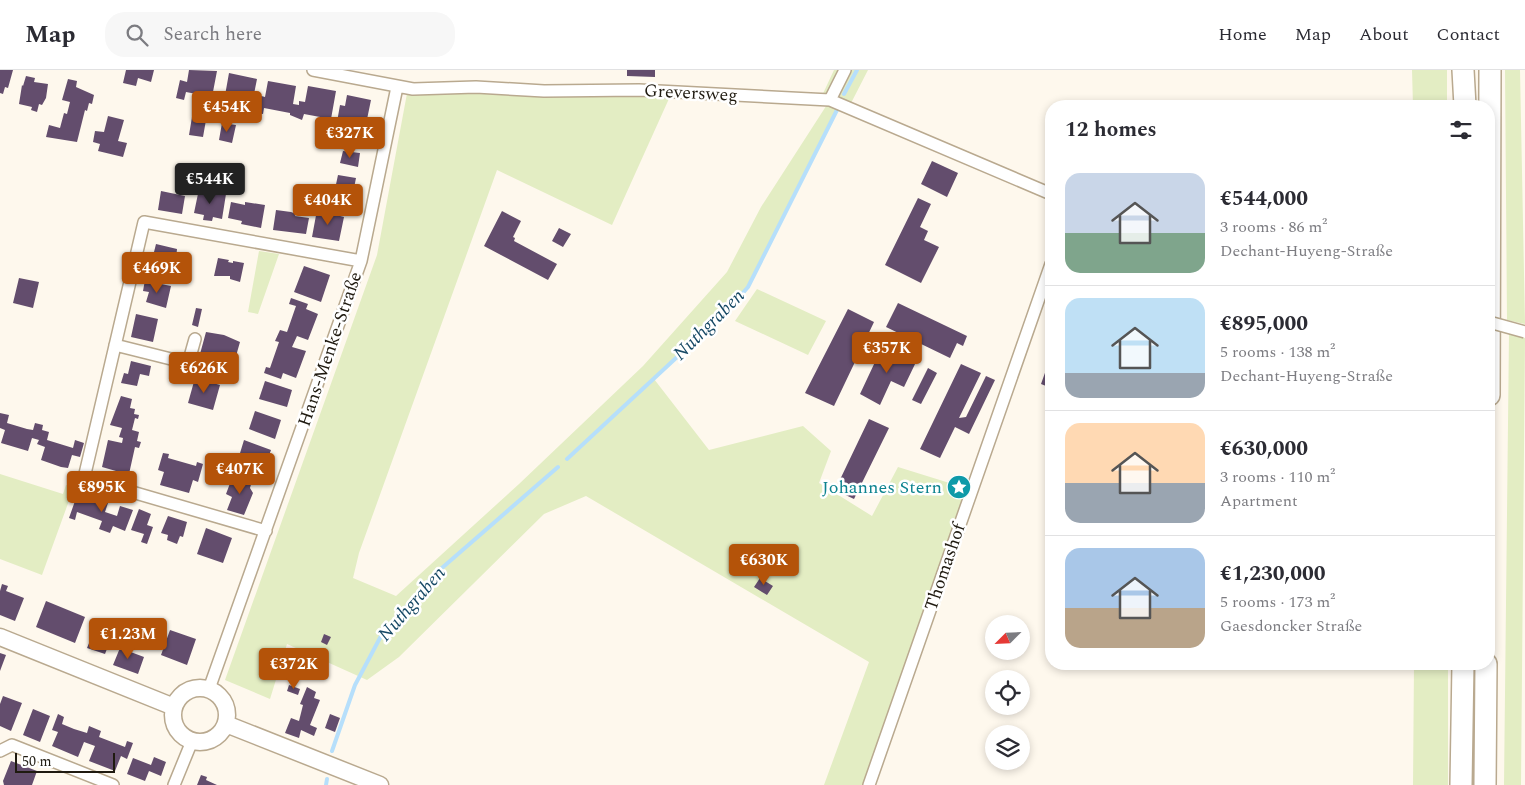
<!DOCTYPE html>
<meta charset="utf-8">
<style>
body{margin:0;font-family:Spectral,serif;background:#f7f7f7;color:#2b2b33;height:100vh;display:flex;flex-direction:column;font-size:19px;white-space:nowrap}
*{box-sizing:border-box;margin:0}
p{font-size:16px;color:#7c7c81}
.icon{flex:none;width:28px;height:28px;fill:none;stroke:currentColor;stroke-width:2;stroke-linecap:round;stroke-linejoin:round}
.map{position:relative;flex:1;overflow:hidden}
.drawer{position:absolute;left:1045px;top:30px;width:450px;height:570px;display:flex;flex-direction:column;background:#fff;border-radius:20px;box-shadow:0 2px 8px #0003}
.drawer>*{flex:none}
.needle{width:32px;rotate:246deg}
.fabs{position:absolute;left:985px;top:545px;display:grid;gap:10px}
.fabs a{display:grid;place-items:center;width:45px;height:45px;border-radius:50%;background:#fff;box-shadow:0 2px 8px #0003;font-size:25px}
.scale{position:absolute;left:15px;bottom:12px;width:100px;box-sizing:border-box;padding-left:5px;border:2px solid #1f1a10;border-top:0;font-size:14px;line-height:18px;white-space:nowrap;color:#1f1a10;-webkit-text-stroke:4px #fff;paint-order:stroke}
.price{position:absolute;translate:-50% -42px;padding:0 11px;border-radius:5px;background:#b45309;color:#fff;font-size:16px;line-height:32px;filter:drop-shadow(0 1px 2px #0008)}
.price::after{content:'';position:absolute;left:50%;top:30px;width:15px;height:11px;margin-left:-8px;background:inherit;clip-path:polygon(0 0,100% 0,50% 100%)}
.price.on{background:#222;color:#fff}
ul{padding:0;list-style:none}
li{display:flex;align-items:center;gap:15px;height:125px;padding:0 20px}
li+li{border-top:1px solid #e1e1e2}
li span{display:grid;place-items:center;flex:none;width:140px;height:100px;border-radius:15px;color:#555}
li>.icon{margin-inline-start:auto}
span .icon{width:60px;height:60px;fill:#fffc;stroke-width:1}
li b{font-size:21px}
h2{display:flex;justify-content:space-between;align-items:center;height:60px;padding:0 20px;font-size:21px}
header{display:flex;align-items:center;gap:30px;box-sizing:border-box;height:70px;padding:0 25px;background:#fff;border-bottom:1px solid #e1e1e2}
header strong{font-size:24px}
nav{display:flex;gap:28px;margin-inline-start:auto;font-size:18px}
.search{width:350px;height:45px;background:#f7f7f7;display:flex;align-items:center;gap:12px;box-sizing:border-box;padding:0 18px;border-radius:20px;color:#7c7c81;font-size:19px}
.map>svg:first-child{display:block}
</style>
<header>
<strong>Map</strong>
<div class="search"><svg class="icon" aria-label="search" viewBox="0 0 24 24"><circle cx="10" cy="10" r="6"/><path d="M15 15l6 6"/></svg>Search here</div>
<nav><a>Home</a><a>Map</a><a>About</a><a>Contact</a></nav>
</header>
<div class="map">
<svg width="1525" height="715" viewBox="0 0 1525 715">
<rect width="100%" height="100%" fill="#fef8ed"/>
<path fill="#e3edc3" d="M834,0H868L849,37L840,34L748,217L730,238L654,309L709,380L803,356L831,381L819,413L872,446L898,397L972,420L869,715H824L869,592L586,426L544,444L399,587L367,610L287,574L270,629L225,610L377,185L408,18L672,22L612,155L497,100L359,483L353,508L396,526L519,414L643,296L727,202L761,137L830,30H820Z
M1412,0H1447V36H1413Z
M1505,0H1520L1525,254L1507,250Z
M259,181L279,184L258,244L248,242Z
M757,219L826,251L808,285L735,251Z
M1509,263L1525,268L1521,715H1504Z
M0,404L63,424L66,415L74,417L42,505L0,489Z
M1414,594H1448V715H1413Z"/>
<g fill="none" stroke-linecap="round" stroke-linejoin="round">
<path stroke="#b6dffb" stroke-width="4" d="M844,24L857,0
M567,389L730,238L748,217L838,38
M332,681L355,615L381,566L435,504L558,397
M326,715L327,709"/>
</g>
<path fill="#634d6d" d="M0,0H13L8,18L5,17L3,24L0,23Z
M126,0H154L151,12L138,8L136,16L123,13Z
M189,0L217,1L212,27L186,22L184,30L176,28L180,10L187,12Z
M627,0H655V7L627,6Z
M229,3L257,9L254,24L265,27L268,11L296,16L293,34L299,35V31L305,32L308,16L336,21L331,49L304,44L302,50L290,45V43L264,38L263,44L250,42L251,36L224,31Z
M26,6L35,8L34,12L48,14L46,28L42,35L39,34L37,42L31,40L32,37L19,34L22,15L23,16Z
M68,9L77,11L76,17L94,25L92,34L89,33L87,41L85,40L77,72L46,67L49,55L60,58L64,43L67,44L70,32L62,30Z
M347,25L371,30L365,59L341,55L342,53L337,52L340,35L345,36Z
M108,46L124,50L118,71L127,73L123,87L98,81L100,74L93,72L95,61L104,62Z
M192,47L206,50L203,67L189,65Z
M222,53L236,55L232,73L219,70Z
M343,81L360,83L358,97L340,93Z
M932,91L958,103L947,127L921,114Z
M338,105L356,108L353,123L335,119Z
M199,119L226,124L222,149L213,147L212,151L203,150L204,145L194,143Z
M161,121L185,126L182,144L158,140Z
M918,128L931,134L920,157L928,161L924,170L939,177L921,213L885,195Z
M231,132L245,135V132L265,135L261,158L241,154L242,151L228,148Z
M276,140L291,142L296,144L295,146L309,148L306,164L273,160Z
M317,140L344,147L339,171L312,167Z
M502,141L521,151L513,167L515,168L514,171L557,194L548,210L484,176Z
M559,158L571,164L563,177L552,171Z
M156,174L177,179L175,200L151,194Z
M218,188L229,190L228,192L233,193V191L244,193L240,212L230,209V206H214Z
M304,196L330,205L321,232L294,222Z
M19,208L39,212L33,238L13,233Z
M145,210L156,215V213L171,216L166,238L146,232L149,222L143,221Z
M291,228L308,234L306,239L318,244L308,270L297,266L292,277L306,281L296,308L283,303L281,309L264,303L266,297L270,298L279,272L275,271L280,260L287,262L296,236L289,234Z
M898,233L967,266L963,276L957,273L950,288L886,257Z
M196,238L202,239L198,257L192,255Z
M848,239L874,252L834,336L805,323Z
M136,244L158,249L153,272L131,267Z
M206,262L224,265L240,272L234,293L200,284Z
M883,275L916,292L904,317L891,311L880,335L860,324Z
M1051,286V318L1041,314Z
M131,291L151,296L149,306L140,304L137,316L121,313L124,303L128,304Z
M961,294L981,303L959,348L966,347L986,306L995,310L969,364L955,357L940,388L920,379Z
M227,297L238,300L236,306L225,303Z
M928,298L937,303L921,334L912,330Z
M195,308L220,315L213,340L188,333Z
M265,311L292,320L287,337L259,329Z
M121,326L132,329L130,338L135,339L134,344L139,345L138,349L135,348L132,360L139,362L137,371L141,372L139,378L135,377L129,404L132,405L130,412L114,408L116,401L102,397L108,370L122,373L123,368L119,367L122,358L110,355Z
M255,341L281,350L275,369L249,359Z
M0,343L9,345L7,353L27,359L33,360L35,353L43,355L42,360L49,362L47,370L73,378L75,370L84,373L80,387L72,385L68,398L61,397L41,390L45,377L37,374L39,370L32,368L28,381L1,373L5,360L0,358Z
M869,349L889,358L854,429L835,420Z
M244,370L271,380L263,402L237,393Z
M163,383L169,384L168,388L196,396L197,392L203,394L198,412L193,410L189,423L160,415L164,402L158,400Z
M232,408L252,411L250,418L253,423L244,445L227,440L232,427L226,424Z
M85,422L109,430L105,442L117,446L120,436L133,440L125,461L113,456L110,463L99,459L102,451L77,442L75,450L69,448L75,431L81,433Z
M139,439L151,444L147,455L153,457L147,474L141,472L144,464L131,460Z
M168,446L187,452L183,467L180,466L177,474L167,470L168,465L161,463Z
M206,458L232,468L223,493L197,484Z
M760,508L773,516L767,525L754,517Z
M2,514L8,516L6,521L24,528L15,551L0,545V521Z
M46,531L85,547L75,573L36,557Z
M131,549L139,551L137,557L129,554Z
M98,551L115,558L105,584L87,578Z
M170,560L196,569L187,595L161,585Z
M324,564L331,567L327,575L321,572Z
M146 572a7 7 0 1 1 14 0a7 7 0 1 1-14 0Z
M122,573L130,576L128,581L144,587L138,604L113,595Z
M0,583L6,585L0,601Z
M289,615L300,619L298,625L287,621Z
M307,617L316,622L314,628L320,630L310,655L317,658L314,666L301,660L299,668L285,663L291,648L299,651L303,635L300,634Z
M3,626L22,633L11,661L0,656V634Z
M33,639L50,646L40,672L23,665Z
M58,644L64,647L62,654L74,659L87,663L89,656L101,661L99,667L125,677L127,671L133,673L127,689L121,686L115,701L89,691L95,676L84,672L78,687L52,676L58,662L52,660Z
M330,644L340,648L335,662L325,658Z
M154,687L166,692L161,706L149,701L145,711L127,704L133,688L151,695Z
M11,691L37,701L32,715H4L3,711Z
M201,705L207,707L206,710L217,715H197Z"/>
<g fill="none" stroke-linecap="round" stroke-linejoin="round">
<g stroke="#b9a98f" stroke-width="14">
<path id="minor" d="M313,0L413,19L476,17L544,21L639,20L830,30L1051,124
M830,30L845,0
M115,275L211,299
M188,294L195,269
M266,461L84,408L144,152L361,191
M209,619L361,191L397,17
M0,681L12,675L113,715
M174,715L192,671
M869,715L1051,194"/>
</g>
<g stroke="#b9a98f" stroke-width="19">
<path id="secondary" d="M0,567L174,637
M173 645a27 27 0 1 1 54 0a27 27 0 1 1-54 0Z
M226,654L380,715"/>
</g>
<g stroke="#b9a98f" stroke-width="24">
<path id="motorway" d="M1463,0L1465,36
M1489,325L1490,0
M1461,715L1463,594
M1485,715L1486,594"/>
</g>
<use href="#minor" stroke="#fff" stroke-width="11"/>
<use href="#secondary" stroke="#fff" stroke-width="16"/>
<use href="#motorway" stroke="#fff" stroke-width="21"/>
<g stroke="#b9a98f" stroke-width="14" stroke-linecap="butt">
<path id="minor-bridge" d="M1489,252L1525,262"/>
</g>
<use href="#minor-bridge" stroke="#fff" stroke-width="11"/>
</g>
<defs>
<g id="sight-disc" transform="scale(1.25)"><circle r="9.5" fill="#0f9aa8" stroke="#fff"/><path d="M0-6L1.8-2.2L6-1.7L2.9 1.2L3.7 5.4L0 3.3L-3.7 5.4L-2.9 1.2L-6-1.7L-1.8-2.2Z" fill="#fff"/></g>
</defs>
<g fill-rule="evenodd">
<use href="#sight-disc" x="959" y="417"/>
</g>
<g text-anchor="middle" dominant-baseline="central" stroke-width="5" stroke-linejoin="round" paint-order="stroke">
<g font-size="18" fill="#1f1a10" stroke="#fff">
<text transform="translate(691 23) rotate(3)">Greversweg</text>
<text transform="translate(330 279) rotate(-71)">Hans-Menke-Straße</text>
<text transform="translate(945 497) rotate(-71)">Thomashof</text>
</g>
<g font-size="18" fill="#0d838f" stroke="#fff" text-anchor="end">
<text x="942" y="417">Johannes Stern</text>
</g>
<g font-size="19" font-style="italic" fill="#174965" stroke="#fff">
<text transform="translate(709 255) rotate(-45)">Nuthgraben</text>
<text transform="translate(412 534) rotate(-49)">Nuthgraben</text>
</g>
</g>
</svg>
<div class="fabs">
<a><svg class="needle" viewBox="-14 -14 28 28"><path d="M0-13l5 13h-10z" fill="#e53935"/><path d="M0 13l5-13h-10z" fill="#7c7c81"/></svg></a>
<a><svg class="icon" aria-label="locate" viewBox="0 0 24 24"><circle cx="12" cy="12" r="6"/><path d="M12 2v4M12 18v4M2 12h4M18 12h4"/></svg></a>
<a><svg class="icon" aria-label="layers" viewBox="0 0 24 24"><path d="M12 4l9 5-9 5-9-5zM3 14l9 5 9-5"/></svg></a>
</div>
<div class="scale">50 m</div>
<b class="price" style="left:227px;top:63px">€454K</b>
<b class="price" style="left:350px;top:89px">€327K</b>
<b class="price on" style="left:210px;top:135px">€544K</b>
<b class="price" style="left:328px;top:156px">€404K</b>
<b class="price" style="left:157px;top:224px">€469K</b>
<b class="price" style="left:887px;top:304px">€357K</b>
<b class="price" style="left:204px;top:324px">€626K</b>
<b class="price" style="left:240px;top:425px">€407K</b>
<b class="price" style="left:102px;top:443px">€895K</b>
<b class="price" style="left:764px;top:516px">€630K</b>
<b class="price" style="left:128px;top:590px">€1.23M</b>
<b class="price" style="left:294px;top:620px">€372K</b>
<section class="drawer">
<h2>12 homes<svg class="icon" aria-label="filters" viewBox="0 0 24 24"><path d="M4 7h16M4 17h16"/><circle cx="9" cy="7" r="2"/><circle cx="15" cy="17" r="2"/></svg></h2>
<ul>
<li><span style="background:linear-gradient(#c9d6e8 60%,#7fa58c 0)"><svg class="icon" aria-label="home" viewBox="0 0 24 24"><path d="M3 11l9-7 9 7M6 9v11h12V9"/></svg></span><div><b>€544,000</b><p>3 rooms · 86 m²</p><p>Dechant-Huyeng-Straße</p></div></li>
<li><span style="background:linear-gradient(#bfe0f5 75%,#9aa5b1 0)"><svg class="icon" aria-label="home" viewBox="0 0 24 24"><path d="M3 11l9-7 9 7M6 9v11h12V9"/></svg></span><div><b>€895,000</b><p>5 rooms · 138 m²</p><p>Dechant-Huyeng-Straße</p></div></li>
<li><span style="background:linear-gradient(#ffd9b3 60%,#9aa5b1 0)"><svg class="icon" aria-label="home" viewBox="0 0 24 24"><path d="M3 11l9-7 9 7M6 9v11h12V9"/></svg></span><div><b>€630,000</b><p>3 rooms · 110 m²</p><p>Apartment</p></div></li>
<li><span style="background:linear-gradient(#a9c7e8 60%,#b9a48a 0)"><svg class="icon" aria-label="home" viewBox="0 0 24 24"><path d="M3 11l9-7 9 7M6 9v11h12V9"/></svg></span><div><b>€1,230,000</b><p>5 rooms · 173 m²</p><p>Gaesdoncker Straße</p></div></li>
</ul>
</section>
</div>
